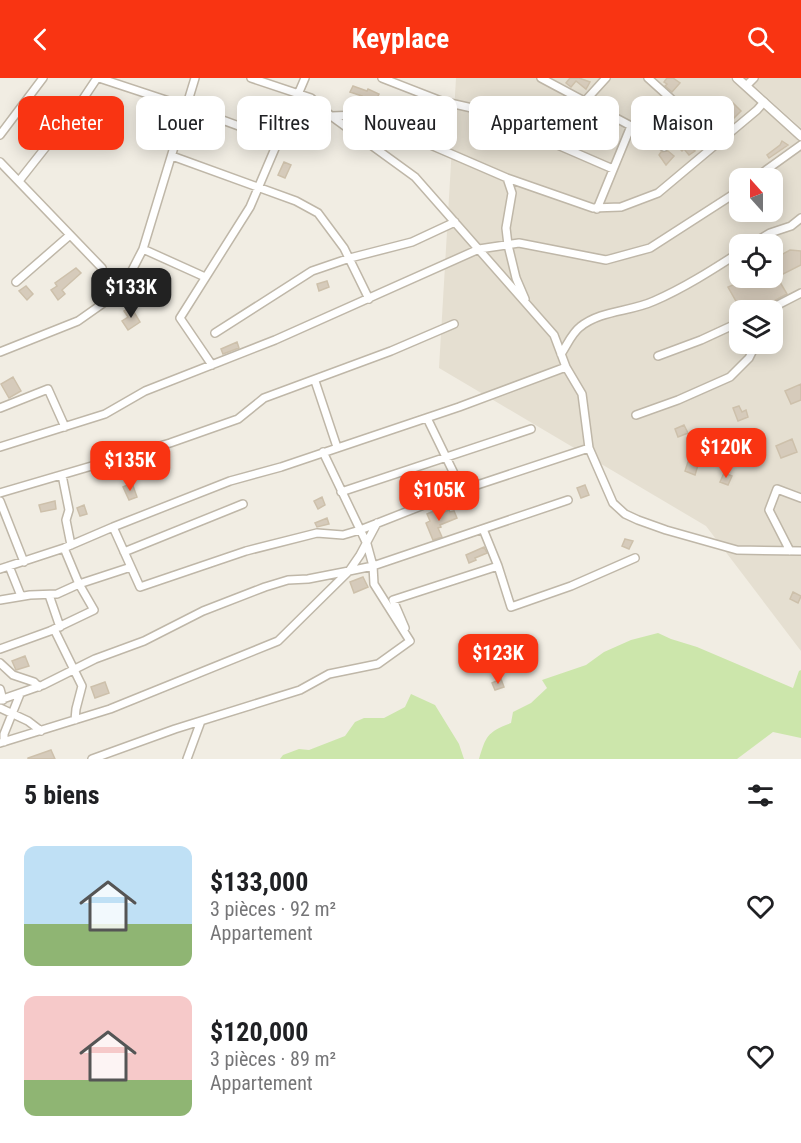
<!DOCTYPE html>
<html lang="fr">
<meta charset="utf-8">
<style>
body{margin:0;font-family:"Roboto Condensed",sans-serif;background:#f6f6f6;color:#202124;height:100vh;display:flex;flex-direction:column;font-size:22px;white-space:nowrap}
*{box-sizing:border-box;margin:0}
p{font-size:20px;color:#757577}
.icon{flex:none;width:33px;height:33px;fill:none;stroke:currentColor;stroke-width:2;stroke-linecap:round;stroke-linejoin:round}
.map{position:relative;height:681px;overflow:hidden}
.sheet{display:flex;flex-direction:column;background:#fff;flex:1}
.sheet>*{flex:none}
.banner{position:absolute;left:18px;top:18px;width:765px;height:54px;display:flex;gap:12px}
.needle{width:39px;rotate:339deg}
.buttons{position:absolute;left:729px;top:90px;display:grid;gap:12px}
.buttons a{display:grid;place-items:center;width:54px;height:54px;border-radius:12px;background:#fff;box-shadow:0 3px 15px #0003;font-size:30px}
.price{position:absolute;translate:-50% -51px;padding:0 14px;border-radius:12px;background:#f93412;color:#fff;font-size:20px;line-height:39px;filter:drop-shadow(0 2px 3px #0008)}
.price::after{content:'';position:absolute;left:50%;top:36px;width:18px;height:14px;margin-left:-9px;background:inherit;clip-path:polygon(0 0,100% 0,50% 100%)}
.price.current{background:#222;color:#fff}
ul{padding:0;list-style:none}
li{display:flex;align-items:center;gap:18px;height:150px;padding:0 24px}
li span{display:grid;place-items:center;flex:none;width:168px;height:120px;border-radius:12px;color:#555}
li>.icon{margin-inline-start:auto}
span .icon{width:72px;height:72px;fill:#fffc;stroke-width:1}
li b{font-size:26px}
h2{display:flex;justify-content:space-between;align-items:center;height:72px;padding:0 24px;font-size:26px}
.tag{padding:0 21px;border-radius:12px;background:#fff;box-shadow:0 3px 15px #0003;font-size:21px;line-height:54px}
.tag.current{background:#f93412;color:#fff}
header{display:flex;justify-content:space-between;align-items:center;height:78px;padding:0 24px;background:#f93412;color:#fff;font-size:27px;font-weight:700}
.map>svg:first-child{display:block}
</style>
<header><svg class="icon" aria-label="back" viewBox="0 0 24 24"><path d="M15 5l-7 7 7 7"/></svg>Keyplace<svg class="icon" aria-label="search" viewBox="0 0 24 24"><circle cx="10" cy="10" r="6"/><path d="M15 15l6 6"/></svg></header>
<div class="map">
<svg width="801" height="681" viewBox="0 0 801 681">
<rect width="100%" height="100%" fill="#f1ede3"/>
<path fill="#e5dfd1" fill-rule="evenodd" d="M456,0H730L801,63V573L706,448L439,290ZM740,100H772V134H740ZM740,166H772V200H740ZM740,232H772V266H740Z
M744,0H801V50L753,7Z"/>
<path fill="#cce6ab" d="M658,555L671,561L697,569L793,610L799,593L801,592V660L773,654L737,681H479C486,658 487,654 511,645L513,634L531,625L547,610L542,602L586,587L604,574L631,562Z
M411,616L435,627L459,666L464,681H280L283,677L299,671L309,672L345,658L355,644L364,640H384L405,629Z"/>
<path fill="#d6cbbb" stroke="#cdc0ab" stroke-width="1.5" d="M570,0H579L590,4L586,11L576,3L571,9L566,5Z
M667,0H673L680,5L672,14L665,8L667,6L664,4Z
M353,8L367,13L368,11L379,16L375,24L369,21L365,30L358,27L362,18L350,14Z
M731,23L741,33L723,51L719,47L724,42L714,32L719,28L723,32Z
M412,28L423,34L417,49L410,46L409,48L400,43L406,33L407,34Z
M676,56L684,63L695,73L689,77L684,71L682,73L677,68L679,66L674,58Z
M312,57L320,63L316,69L307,63Z
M782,63L788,67L769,80L767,77L780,67Z
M668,73L674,78L666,87L659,77L661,74Z
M284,84L291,87L285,100L278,97Z
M790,172L801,173V187L777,199L787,216L757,232H741L728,209L749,200H772V182Z
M76,190L81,195L62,212L65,216L58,222L51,212L57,208L55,205Z
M327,203L329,209L319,213L317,206Z
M26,208L33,216L27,222L19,213Z
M131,229L140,244L128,252L122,243L128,239L124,233Z
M237,264L239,270L223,276L221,271Z
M13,299L21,313L9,320L1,306Z
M801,306V322L791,326L785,313Z
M739,328L742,334L746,332L748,339L738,343L733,330Z
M684,347L688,355L678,359L675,351Z
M792,361L797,374L781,380L776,368Z
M688,384L698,387L695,397L685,393Z
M724,395L732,398L728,407L720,404Z
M132,405L137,419L129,422L123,409Z
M585,407L589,417L581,420L577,410Z
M322,419L325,427L318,431L314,423Z
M55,423L56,431L41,434L39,427Z
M84,427L87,436L80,438L77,430Z
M436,432L437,437L449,432L450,434L454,433L457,440L440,447L441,449L438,450L442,459L433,462L426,445L430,443L427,436Z
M327,440L329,446L317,449L315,445Z
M625,461L633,463L629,471L622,468Z
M484,469L487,475L475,480L476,482L469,485L466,477Z
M363,499L368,509L354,515L350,504Z
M793,514L801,518L798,525L790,521Z
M25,578L29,588L16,592L12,583Z
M501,601L504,609L495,612L492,605Z
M105,604L109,615L95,620L91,609Z
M51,672L55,681H28V680Z"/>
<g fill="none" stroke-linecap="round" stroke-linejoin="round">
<g stroke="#bfb7a8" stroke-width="10">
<path id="minor" d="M99,0L187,29L277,62
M251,0L311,20L331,38L415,99L554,257L566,289L582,316L589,370L613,425L625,436L638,442L666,452L737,472L801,473
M382,0L441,23L472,30L522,48L553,65L613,91
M541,0L631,48L664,69
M648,0L718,63
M746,8L754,0
M585,23L606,0
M331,38L361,37L507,100L593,130L621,129L658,115L757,32L764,24
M0,57L43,0
M172,78L296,123L318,135L344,170L369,221
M0,84L102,190
M507,100L512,115L506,150L508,167L516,200L525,221
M755,100L801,67
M19,103L79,27L97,0
M597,131L631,48
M752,166L770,155L791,148L801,140
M143,171L205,199
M16,204L70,157
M768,232L801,215
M215,255L312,193L350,180L412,164L455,144
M0,274L78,243L122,212L143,171L195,0
M561,276C567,267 572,255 580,249C601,232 630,234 654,223C684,210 712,192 740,174
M658,278L701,262L740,244
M212,287L180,240L250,129L305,0
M315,303L337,369
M0,330L48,311L65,349
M636,337L678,322L730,299L749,280L756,266
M427,340L462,412
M0,369L105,336L145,313L275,262L479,171L519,165L606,182L650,170L740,112
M323,374L367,466L373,488L374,506L410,563
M62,397L69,432L66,442L71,467
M341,414L531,351
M0,415L170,365L238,341L264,320L391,273L454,246
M0,423L24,484
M113,449L140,509L246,473L317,455L343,457L360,452L462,412L589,370
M483,451L498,488L511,529L571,508L635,480
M790,473L769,432L777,411L801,420
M124,474L243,426
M9,488L21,518
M0,491L64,470L113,449L230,403L281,389L459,329L566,289
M49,517L60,549
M0,522L30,517L57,516L79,506L131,489
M405,550L393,522L498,488
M54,551L82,608L76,631L75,642
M0,571L50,553L94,532L79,506L64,470
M0,585L13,597L34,604L39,609
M0,611L3,622
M0,622L43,607L95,581L144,563L203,533L265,509L288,502L308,501L349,493L360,477L377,445
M0,630L28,643L41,653
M4,664V656L20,616
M0,665L110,631L278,563L349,493L373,488L568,422
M92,681L175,651L300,612L329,596L378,586L410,563
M187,681L201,643"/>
</g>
<g stroke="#bfb7a8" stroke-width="11">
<path id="tertiary" d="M737,0L801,58"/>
</g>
<use href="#minor" stroke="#fff" stroke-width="7"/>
<use href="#tertiary" stroke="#fff" stroke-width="8"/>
</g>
</svg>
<div class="buttons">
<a><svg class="needle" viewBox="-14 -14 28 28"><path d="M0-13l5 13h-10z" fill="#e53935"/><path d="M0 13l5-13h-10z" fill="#757577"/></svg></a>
<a><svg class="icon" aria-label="locate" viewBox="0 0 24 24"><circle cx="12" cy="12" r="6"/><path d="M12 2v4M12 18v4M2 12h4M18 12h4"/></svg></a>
<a><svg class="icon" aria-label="layers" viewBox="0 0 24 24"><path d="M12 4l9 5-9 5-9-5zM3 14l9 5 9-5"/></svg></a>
</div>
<b class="price current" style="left:131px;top:241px">$133K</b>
<b class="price" style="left:726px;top:401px">$120K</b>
<b class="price" style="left:130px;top:414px">$135K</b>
<b class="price" style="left:439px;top:444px">$105K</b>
<b class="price" style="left:498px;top:607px">$123K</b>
<div class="banner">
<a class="tag current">Acheter</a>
<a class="tag">Louer</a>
<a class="tag">Filtres</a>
<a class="tag">Nouveau</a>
<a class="tag">Appartement</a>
<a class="tag">Maison</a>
</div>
</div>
<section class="sheet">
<h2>5 biens<svg class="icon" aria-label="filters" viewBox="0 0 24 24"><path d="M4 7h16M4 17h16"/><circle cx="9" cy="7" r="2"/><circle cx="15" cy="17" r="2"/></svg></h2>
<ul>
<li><span style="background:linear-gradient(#bfe0f5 65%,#8fb573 0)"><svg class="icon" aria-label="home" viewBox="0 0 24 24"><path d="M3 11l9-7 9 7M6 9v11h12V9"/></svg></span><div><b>$133,000</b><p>3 pièces · 92 m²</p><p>Appartement</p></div><svg class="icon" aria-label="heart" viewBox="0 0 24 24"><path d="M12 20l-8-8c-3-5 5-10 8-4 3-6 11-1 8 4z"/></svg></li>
<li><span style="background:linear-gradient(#f6c9c9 70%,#8fb573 0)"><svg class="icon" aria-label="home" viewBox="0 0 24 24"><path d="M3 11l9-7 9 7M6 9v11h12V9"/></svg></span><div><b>$120,000</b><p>3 pièces · 89 m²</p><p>Appartement</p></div><svg class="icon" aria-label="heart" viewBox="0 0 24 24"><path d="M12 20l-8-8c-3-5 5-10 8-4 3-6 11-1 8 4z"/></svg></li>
</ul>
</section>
